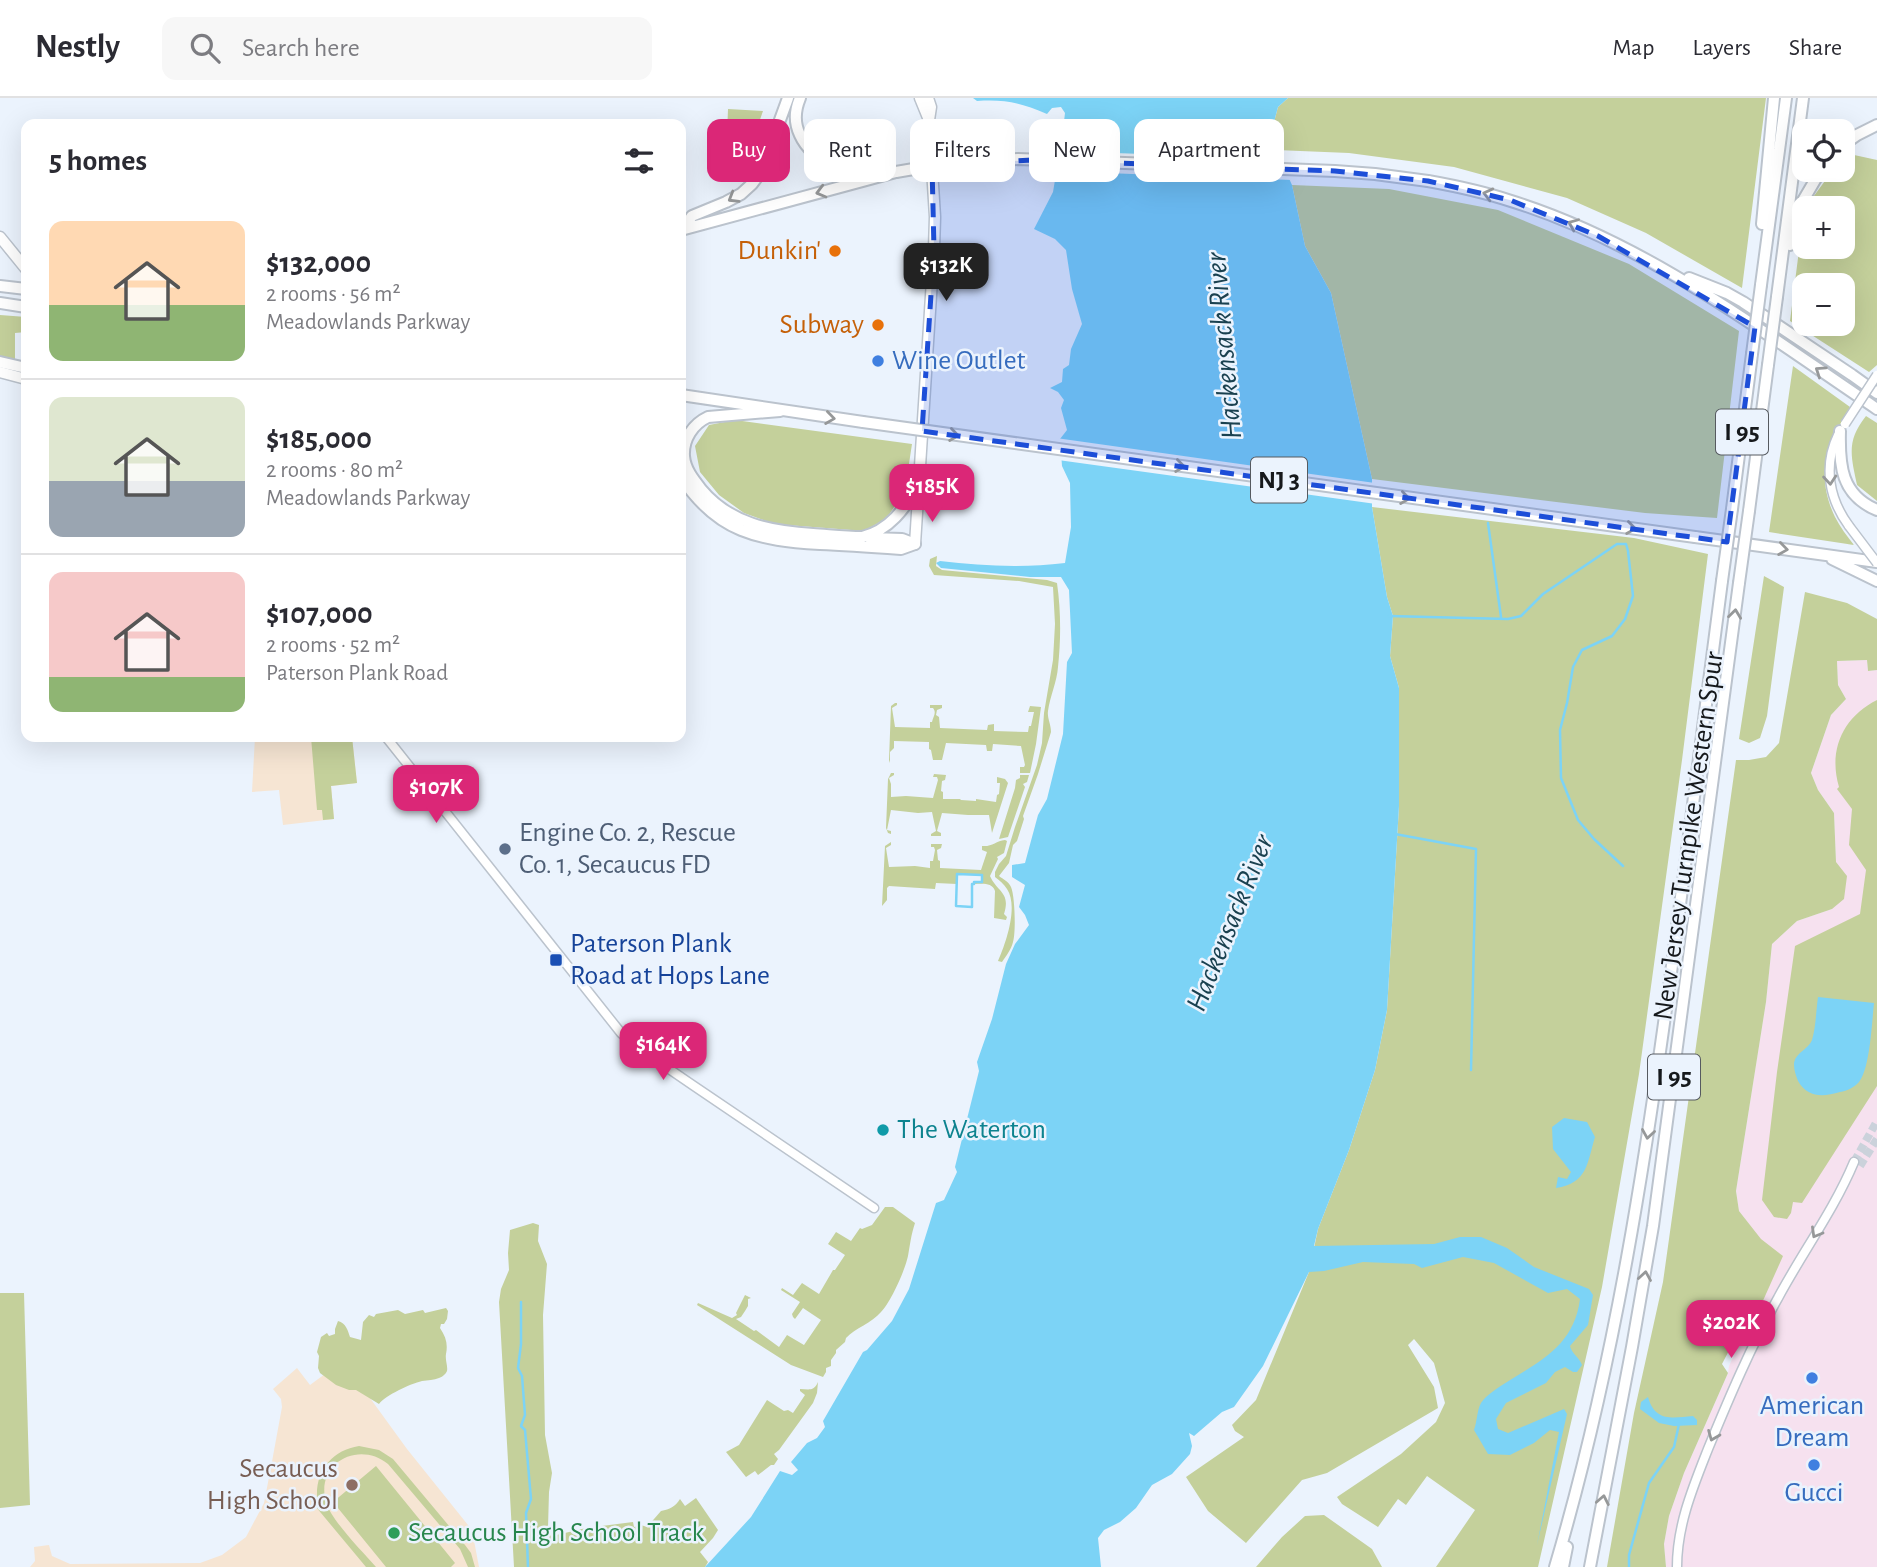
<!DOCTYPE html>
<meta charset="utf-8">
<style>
body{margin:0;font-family:"Alegreya Sans",sans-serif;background:#f7f7f7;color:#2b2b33;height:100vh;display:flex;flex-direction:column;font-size:26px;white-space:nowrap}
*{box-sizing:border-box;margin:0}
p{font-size:23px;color:#7c7c81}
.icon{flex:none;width:38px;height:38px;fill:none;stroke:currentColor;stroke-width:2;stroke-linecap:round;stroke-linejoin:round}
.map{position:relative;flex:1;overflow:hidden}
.drawer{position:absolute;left:21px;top:21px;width:665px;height:623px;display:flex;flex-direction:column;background:#fff;border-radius:14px;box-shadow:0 7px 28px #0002}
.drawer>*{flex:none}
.banner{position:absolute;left:707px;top:21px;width:665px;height:63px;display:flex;gap:14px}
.controls{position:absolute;left:1792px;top:21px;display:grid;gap:14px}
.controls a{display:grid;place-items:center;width:63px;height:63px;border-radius:14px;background:#fff;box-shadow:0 7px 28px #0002;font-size:35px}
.price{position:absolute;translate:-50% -60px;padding:0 16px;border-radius:14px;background:#db2777;color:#fff;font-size:23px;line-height:46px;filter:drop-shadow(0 2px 4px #0008)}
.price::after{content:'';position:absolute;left:50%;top:42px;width:21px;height:16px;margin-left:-10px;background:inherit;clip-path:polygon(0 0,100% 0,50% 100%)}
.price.active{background:#222;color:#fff}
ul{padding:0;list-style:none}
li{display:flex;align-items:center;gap:21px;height:175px;padding:0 28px}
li+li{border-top:2px solid #e1e1e2}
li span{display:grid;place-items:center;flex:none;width:196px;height:140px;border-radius:14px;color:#555}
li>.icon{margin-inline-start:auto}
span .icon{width:84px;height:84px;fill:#fffc;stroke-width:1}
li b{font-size:30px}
h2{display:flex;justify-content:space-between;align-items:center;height:84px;padding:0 28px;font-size:30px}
.tag{padding:0 24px;border-radius:14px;background:#fff;box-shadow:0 7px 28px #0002;font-size:24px;line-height:63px}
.tag.active{background:#db2777;color:#fff}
header{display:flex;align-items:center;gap:42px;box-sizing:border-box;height:98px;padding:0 35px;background:#fff;border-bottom:2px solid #e1e1e2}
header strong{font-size:33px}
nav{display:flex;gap:38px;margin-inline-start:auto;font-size:24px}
.search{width:490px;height:63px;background:#f7f7f7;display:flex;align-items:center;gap:18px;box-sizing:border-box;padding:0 24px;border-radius:14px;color:#7c7c81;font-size:26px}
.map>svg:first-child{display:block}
</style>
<header>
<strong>Nestly</strong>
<div class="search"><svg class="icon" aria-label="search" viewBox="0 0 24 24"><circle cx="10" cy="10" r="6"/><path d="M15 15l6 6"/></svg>Search here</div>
<nav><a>Map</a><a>Layers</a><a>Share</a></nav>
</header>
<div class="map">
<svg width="1877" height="1469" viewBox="0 0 1877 1469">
<rect width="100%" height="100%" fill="#ebf3fd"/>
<path fill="#f6e1ef" d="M1867,562L1868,573L1877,572V1469H1666L1664,1446L1669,1418L1684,1375L1728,1275L1729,1268L1740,1244L1753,1225L1761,1142L1739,1113L1736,1093L1766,904L1772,846L1797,823L1832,811L1836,764L1834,715L1818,692L1811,675L1831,617L1846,601L1838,587L1837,563Z"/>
<path fill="#f6e5d3" d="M255,639H352L357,685L331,688L334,721L283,727L279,692L252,694Z
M297,1270L310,1287L329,1273L362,1289L407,1351L472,1432L479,1469H30L35,1463L34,1449L49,1447L52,1458L70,1466L200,1465L222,1457L246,1439L264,1405L271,1369L282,1309L281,1301L273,1291Z"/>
<path fill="#c4d09b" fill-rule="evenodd" d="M1288,0H1766L1742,190L1646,135L1567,100L1454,69L1349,55L1276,52L1270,39L1278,9Z
M728,11L763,13L747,59L742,66L726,65Z
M1845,55L1877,62V267L1869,274L1790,223L1804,113V149H1843V110H1805L1833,72H1843V58ZM1804,187H1843V226H1804Z
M1292,87L1389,91L1498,112L1629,166L1739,233L1717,420L1645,415L1372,381L1331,195L1305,148Z
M0,217L26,219V234L15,235V262L0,259Z
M1793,268L1850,309C1827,347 1815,377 1835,419C1840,429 1847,438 1854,447L1769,434Z
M1866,318L1877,325V403L1857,387C1851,358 1846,343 1866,318Z
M735,322L912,346L905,392L887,420L864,433L774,426L744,415L719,397L700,374L695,348L709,327Z
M1372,409L1634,440L1708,456L1682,662L1639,976L1602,1189L1538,1469H1436L1475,1412L1427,1378L1406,1407L1398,1401L1378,1429L1342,1406L1337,1399L1401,1356L1436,1324L1445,1305L1434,1265L1414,1241L1408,1247L1434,1289L1438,1310L1327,1375L1302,1382L1246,1445L1208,1413L1186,1379L1244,1339L1235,1333L1232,1327L1256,1302L1309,1174L1318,1131L1349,1052L1375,972L1387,912L1399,708V590L1390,558L1393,518L1387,499Z
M937,458L936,468L942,472L1047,482L1057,485C1061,513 1061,541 1058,569C1057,584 1050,598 1048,613C1047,620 1051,626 1051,634L1038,676L1023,718L1024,721L1017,743L1013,747L1009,765L999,778C1003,781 1009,784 1011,789C1015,798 1016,835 1013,844C1011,852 1006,858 1002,864L998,863C1005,847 1019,809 1007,791C1004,786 999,782 995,779V774L999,766L1006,758L1015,729L1037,667L1042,645L1044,615L1053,562L1055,526L1053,489L1019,483L934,477L929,468L930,461Z
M1764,478L1784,489L1767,618L1760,640L1749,645L1739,641Z
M1805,494L1847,505L1877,521V572L1868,573L1867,562L1837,563L1838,587L1846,601L1831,617L1811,675L1818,692L1834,715L1836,764L1847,778L1844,801L1832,811L1797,823L1772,846L1766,904L1736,1093L1739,1113L1761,1141L1783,1158L1753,1225L1742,1243L1735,1241L1722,1266L1728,1275L1684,1375L1669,1418L1664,1446L1666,1469H1607L1634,1315L1663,1184L1736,662H1749L1766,659L1779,645Z
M1877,602V988L1802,1105L1793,1104L1791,1115L1787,1121L1774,1119L1762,1102L1777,974L1795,848L1860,816L1866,772L1849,747L1852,711L1837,691L1839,689C1828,652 1843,619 1877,602Z
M895,605H897V607L892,610L895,629L930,630V624H932C933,619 937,615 933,610H930V607H942V610L937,612L936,617L939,619L940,630L987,632L988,627L994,626V633L1028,634L1029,628H1031L1034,614H1028L1030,608L1041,609L1036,646L1030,675H1020V669H1024L1025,667L1021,648L993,646L992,653H987L986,647L946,645L942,662H933L931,652L929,651V644L894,643V650L890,654V665L889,662L891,608Z
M311,639H352L357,685L331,688L334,721L323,722L322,712H317Z
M891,675H894V677L889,680L891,686V699L906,698L933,700L938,682L937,679H933L934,676L946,677L945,682L942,683L941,693L943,694V701H960L961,702L976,703V701L996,704L997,697L999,696L1000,685H997V679L1005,681L1008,685L992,735L989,717H968L942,715L937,733L941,735V738H931V736L936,733L932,714L918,715L891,712L887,732L891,733V736L888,735L886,730L888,681Z
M1020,677H1029L1027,684L1023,686L1025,689L1008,739L999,741L1015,690L1016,682L1020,680Z
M1005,742L1007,743L1004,755L997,759L998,761L990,778C997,794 1011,794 1004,816L1007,819L1006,822L994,820L995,793C992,784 982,786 974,786V784H982L981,777L957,776V786L936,785L935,791L889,788L887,790V802L882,808L885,748L891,744V747L886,750L889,769L915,768L930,770V763H933L935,752L934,749H931V746H942L941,750L937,752L938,762L940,763V770L981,772L987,754L982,752V748C992,749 996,743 1005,742Z
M885,1109H893L915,1125C911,1137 910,1147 908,1158C905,1172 891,1204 881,1214C872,1225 855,1230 846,1240L845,1244L836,1252V1255L831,1262V1268L826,1270V1274L823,1279L791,1267L697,1207L698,1205L732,1220L737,1217L736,1215L745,1197L751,1200L748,1201V1208L745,1213L741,1219L736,1221L754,1233L756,1232L779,1249L787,1237L804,1247L821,1222L803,1210L795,1221L793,1219L792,1216L800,1204L781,1192L782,1190L793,1197L802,1185L819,1196L833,1172H835L845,1157L828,1146L836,1134L851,1143L860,1130L862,1131L872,1127Z
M533,1125L539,1127L538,1143L547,1166L543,1217L545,1337L552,1375L549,1394L548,1430L545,1435L552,1438L586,1430L633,1424L634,1429L641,1427L647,1429L661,1413C670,1411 675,1409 680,1401L685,1408L696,1400L718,1432L713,1440L700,1454L708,1464L705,1469H514L499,1204L501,1191L509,1172L508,1155L510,1132Z
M0,1195H24L30,1407L0,1410Z
M446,1210L448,1213L447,1221L444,1226H441L440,1230C446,1239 448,1246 446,1256C445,1262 448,1268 447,1273C446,1276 442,1279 439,1280C434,1282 428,1282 422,1283C410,1286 386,1297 379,1306L356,1292H349L336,1287L320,1275L318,1270L319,1258L317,1254L321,1239L327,1235L329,1238L335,1236V1231L338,1223C346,1225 348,1233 350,1239L361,1242L363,1224L369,1217L374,1219L376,1216L398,1212L405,1216L423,1212L425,1215Z
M818,1284L817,1295L813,1305L779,1352L774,1356L778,1361L774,1367H771L758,1377L755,1373L746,1379L726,1354L739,1347L767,1302L784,1313L788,1312L793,1315L805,1297L800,1293V1291C808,1291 814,1294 818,1284Z
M359,1348L379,1352L393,1361L465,1447L471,1455L475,1469H468L460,1451L388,1366C359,1342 315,1365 326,1404C331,1422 362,1453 376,1469H366L311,1403L317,1398C316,1372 333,1352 359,1348Z
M376,1368L455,1465L451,1469H386L333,1404Z
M1324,1417L1372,1451L1382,1469H1256L1282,1439L1305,1418Z"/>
<path fill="#7cd3f6" d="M973,0H1288L1278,9L1270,39L1292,87L1305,148L1331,195L1372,381V409L1387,499L1393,518L1390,558L1399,590V708L1387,912L1375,972L1349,1052L1318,1131L1314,1148L1434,1146L1460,1139H1481L1507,1150L1534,1169L1589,1191L1593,1197L1588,1227L1570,1248C1572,1256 1579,1259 1582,1267L1577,1274H1573L1565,1269L1555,1274L1546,1285L1506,1305L1496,1321L1498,1331L1508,1335L1564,1311L1567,1316L1537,1447L1559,1334L1550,1332L1534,1345L1510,1357L1488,1356L1474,1332C1477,1324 1477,1312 1481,1305C1486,1297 1499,1289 1507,1284C1542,1262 1574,1247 1580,1201L1567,1191L1548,1195L1494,1165L1463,1159L1422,1170L1414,1166L1363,1164L1324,1173L1309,1174L1263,1268L1234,1309L1222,1314L1194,1338L1189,1335L1192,1348L1190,1356L1172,1376L1152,1387L1136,1410L1120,1424L1104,1432L1098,1440L1101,1469H705L751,1419L780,1373L792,1377L798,1372L791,1364L807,1345L817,1340L825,1329L823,1323L863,1254L867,1252L892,1223L909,1191L936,1105L944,1102L957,1074L955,1069L979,973L977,964L992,921L1006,866L1015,846L1029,827L1025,817L1019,809L1025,787L1012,779V767L1025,765L1038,717L1047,701L1063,636L1067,564L1072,555L1069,492L1061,479H1030L941,470L936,465L940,463C982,468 1022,470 1065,465L1071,429L1070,385L1062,368L1060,341L1067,332L1061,310L1064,302L1058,294L1050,290L1062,284L1063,271L1069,267L1071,251L1082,226L1072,191L1066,152L1055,141L1034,131L1053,94L1062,40L1065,15L1061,9L1052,10L1047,16C1021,5 1005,1 977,3Z
M1818,899L1874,905C1872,923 1870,971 1859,984C1855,989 1847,993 1840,994C1823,999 1808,1000 1798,983C1796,978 1794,972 1794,967C1794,955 1808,952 1812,942C1816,929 1816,912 1818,899Z
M1564,1020L1587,1024L1595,1039C1587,1065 1588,1085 1556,1090L1558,1079L1567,1081L1571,1074L1553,1051L1552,1029Z
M1648,1299C1655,1324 1672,1320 1693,1318L1697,1322V1327L1674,1328L1659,1325L1640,1311L1641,1304Z"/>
<path fill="#ebf3fd" d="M1057,53L1284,61L1293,82L1053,73Z
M1056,340L1375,385L1376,406L1058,362Z"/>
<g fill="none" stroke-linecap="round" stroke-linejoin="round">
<path stroke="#7cd3f6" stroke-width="2.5" d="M1488,425L1501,519
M1389,518L1508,521L1521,518L1543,496L1617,446H1626L1628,453L1633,498L1625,521L1612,538L1582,552L1573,569L1567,605L1560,632L1561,680L1578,722L1594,741L1623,768
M1395,736L1476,751L1471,972
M957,776L982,777V784H974V786H972V809L956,808Z
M521,1204V1246L518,1270L522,1278L525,1317L521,1328L525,1332L531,1401L526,1415L528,1469
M1629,1469V1457L1649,1385L1674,1349L1679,1326"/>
<path stroke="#cbd2db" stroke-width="8" stroke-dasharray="8 4" stroke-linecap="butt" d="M1854,1064L1877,1023
M1860,1068L1877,1041"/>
<g stroke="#bbc3cd" stroke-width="11">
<path id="minor" d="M1838,337C1823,368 1829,401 1849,428
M386,639L621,935L637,949L694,988L874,1110
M1677,1469C1677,1427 1693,1389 1708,1351C1729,1300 1751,1248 1778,1200C1802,1155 1834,1112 1854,1064"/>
</g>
<g stroke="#bbc3cd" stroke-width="13">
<path id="major" d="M920,0L929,22
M0,139L26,171
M0,274L26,281
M915,446L934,151L935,119L929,22L931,9L928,0"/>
</g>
<g stroke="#bbc3cd" stroke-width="14">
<path id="highway" d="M800,0C795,12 794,25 800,37C814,68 851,71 881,75
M1843,47L1857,37L1877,27
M1428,83C1456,88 1484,94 1511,103C1646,145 1761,233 1877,311
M1762,126L1774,0
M681,132L896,74
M682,132L692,118L726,104L741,96L752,86L761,74L788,0
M1790,147L1801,106L1821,72
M1689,180L1727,195L1743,204L1852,277L1877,295
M1761,187L1786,0
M0,188L26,191
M1777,199L1803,0
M0,205L26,209
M0,264L26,270
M681,297L863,324
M780,313L708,319C693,326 683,341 684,358C685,371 693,381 701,391C730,426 770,433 813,436C829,437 845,439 862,439C890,432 904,411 919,387
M1840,333C1839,367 1841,397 1877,412
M681,379C718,435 758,442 820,446C847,447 874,449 901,451L915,446
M1732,411L1752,256
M1749,413L1768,267
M1695,439L1877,464
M870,440L902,441L915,446
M1832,461L1877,483
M1555,1469C1615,1266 1647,1055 1675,845C1691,725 1706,604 1722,483
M1563,1469L1567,1449
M1590,1469L1632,1249L1653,1128L1739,485"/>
</g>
<use href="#minor" stroke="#fff" stroke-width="8"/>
<use href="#major" stroke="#fff" stroke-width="10"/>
<use href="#highway" stroke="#fff" stroke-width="10"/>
<g stroke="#bbc3cd" stroke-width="11" stroke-linecap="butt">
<path id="minor-bridge" d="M1845,326L1877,277
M1849,428L1877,465"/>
</g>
<g stroke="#bbc3cd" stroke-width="14" stroke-linecap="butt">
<path id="highway-bridge" d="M896,74L949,65L1018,61L1335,73L1375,76L1428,83
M1752,256L1761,187
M1768,267L1777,199
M863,324L1695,439
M1722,483L1732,411
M1739,485L1749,413"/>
</g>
<use href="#minor-bridge" stroke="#fff" stroke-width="8"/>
<use href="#highway-bridge" stroke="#fff" stroke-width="10"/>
</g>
<defs><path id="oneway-chevron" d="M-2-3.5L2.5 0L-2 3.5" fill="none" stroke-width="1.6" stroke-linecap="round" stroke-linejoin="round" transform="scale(1.75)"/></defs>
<g stroke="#969899">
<use href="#oneway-chevron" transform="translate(821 94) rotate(165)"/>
<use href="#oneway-chevron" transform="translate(1488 96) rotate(-166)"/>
<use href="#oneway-chevron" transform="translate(733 100) rotate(149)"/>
<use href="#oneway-chevron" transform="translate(1573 126) rotate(-157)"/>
<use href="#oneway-chevron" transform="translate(1820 273) rotate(-146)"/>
<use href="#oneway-chevron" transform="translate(830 320) rotate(8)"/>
<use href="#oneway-chevron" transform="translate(954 337) rotate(8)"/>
<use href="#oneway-chevron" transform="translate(1180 368) rotate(8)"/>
<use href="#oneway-chevron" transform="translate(1830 382) rotate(85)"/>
<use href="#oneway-chevron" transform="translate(1405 400) rotate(8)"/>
<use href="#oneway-chevron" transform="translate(1631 430) rotate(8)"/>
<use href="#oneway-chevron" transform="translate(1783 451) rotate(8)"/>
<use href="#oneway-chevron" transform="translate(1735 516) rotate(-83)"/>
<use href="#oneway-chevron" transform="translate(1648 1036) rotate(99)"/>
<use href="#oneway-chevron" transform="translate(1816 1135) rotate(120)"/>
<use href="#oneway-chevron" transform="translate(1645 1178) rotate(-81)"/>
<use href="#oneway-chevron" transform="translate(1713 1338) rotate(112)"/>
<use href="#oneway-chevron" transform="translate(1603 1402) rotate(-79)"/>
</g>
<path fill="#1d4ed8" fill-opacity="0.2" stroke="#1d4ed8" stroke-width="5" stroke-dasharray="14 9" stroke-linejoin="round" d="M1032,62L1335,73L1428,83L1510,102L1598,138L1755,229L1727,444L922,333L934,151L932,68Z"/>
<g fill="#e8710a" stroke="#ebf3fd" stroke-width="2.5">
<circle cx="835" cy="153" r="7"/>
<circle cx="878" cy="227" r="7"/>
</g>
<g fill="#3f7fe0" stroke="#ebf3fd" stroke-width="2.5">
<circle cx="878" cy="263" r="7"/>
<circle cx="1812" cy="1280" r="7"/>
<circle cx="1814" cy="1367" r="7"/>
</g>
<circle fill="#5c6f8a" stroke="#ebf3fd" stroke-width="2.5" cx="505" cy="751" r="7"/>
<rect fill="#1a4fb4" stroke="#ebf3fd" stroke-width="2.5" x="549" y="855" width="14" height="14" rx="3.5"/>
<circle fill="#0f9aa8" stroke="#ebf3fd" stroke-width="2.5" cx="883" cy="1032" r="7"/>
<circle fill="#8d6e63" stroke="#ebf3fd" stroke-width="2.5" cx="352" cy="1387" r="7"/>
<circle fill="#2e9e5b" stroke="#ebf3fd" stroke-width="2.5" cx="394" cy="1435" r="7"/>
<g text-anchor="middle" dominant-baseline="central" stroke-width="5" stroke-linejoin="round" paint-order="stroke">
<g fill="#ebf3fd" stroke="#565a60" stroke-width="2">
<rect x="1716" y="311.5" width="52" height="45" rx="5"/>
<rect x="1251" y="359.5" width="56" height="45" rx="5"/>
<rect x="1648" y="956.5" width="52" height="45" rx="5"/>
</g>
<g font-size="26" font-weight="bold" fill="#16191c">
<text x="1742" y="334">I 95</text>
<text x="1279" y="382">NJ 3</text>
<text x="1674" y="979">I 95</text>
</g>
<g font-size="28" fill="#c56008" stroke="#ebf3fd" text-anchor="end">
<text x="821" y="153">Dunkin'</text>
<text x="864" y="227">Subway</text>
</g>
<g font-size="28" fill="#366cbe" stroke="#ebf3fd">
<text x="892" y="263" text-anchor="start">Wine Outlet</text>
<text x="1812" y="1308">American<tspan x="1812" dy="32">Dream</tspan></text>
<text x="1814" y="1395">Gucci</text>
</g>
<g font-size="28" fill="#4e5e75" stroke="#ebf3fd" text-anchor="start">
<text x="519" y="735">Engine Co. 2, Rescue<tspan x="519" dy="32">Co. 1, Secaucus FD</tspan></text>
</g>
<g font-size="28" fill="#16191c" stroke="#ebf3fd">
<text transform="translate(1689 738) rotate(-82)">New Jersey Turnpike Western Spur</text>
</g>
<g font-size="28" fill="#164399" stroke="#ebf3fd" text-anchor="start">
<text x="570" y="846">Paterson Plank<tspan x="570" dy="32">Road at Hops Lane</tspan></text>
</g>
<g font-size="28" fill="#0d838f" stroke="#ebf3fd" text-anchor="start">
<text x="897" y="1032">The Waterton</text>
</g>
<g font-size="28" fill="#785e54" stroke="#ebf3fd" text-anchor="end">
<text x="338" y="1371">Secaucus<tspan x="338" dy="32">High School</tspan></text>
</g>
<g font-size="28" fill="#27864d" stroke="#ebf3fd" text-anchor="start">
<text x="408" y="1435">Secaucus High School Track</text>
</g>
<g font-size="30" font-style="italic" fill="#1a4150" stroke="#ebf3fd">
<text transform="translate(1224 248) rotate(-95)">Hackensack River</text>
<text transform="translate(1230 825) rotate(-68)">Hackensack River</text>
</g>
</g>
</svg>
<div class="controls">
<a><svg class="icon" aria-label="locate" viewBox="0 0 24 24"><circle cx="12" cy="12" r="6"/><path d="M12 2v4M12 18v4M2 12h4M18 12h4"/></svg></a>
<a>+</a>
<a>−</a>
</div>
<b class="price active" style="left:946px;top:205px">$132K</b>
<b class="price" style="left:932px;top:426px">$185K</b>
<b class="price" style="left:436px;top:727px">$107K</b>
<b class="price" style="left:663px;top:984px">$164K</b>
<b class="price" style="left:1731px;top:1262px">$202K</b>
<div class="banner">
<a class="tag active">Buy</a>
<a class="tag">Rent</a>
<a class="tag">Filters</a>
<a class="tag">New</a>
<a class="tag">Apartment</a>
</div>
<section class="drawer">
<h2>5 homes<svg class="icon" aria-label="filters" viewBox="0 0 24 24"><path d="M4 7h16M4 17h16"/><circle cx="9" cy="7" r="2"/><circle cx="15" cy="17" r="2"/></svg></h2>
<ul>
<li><span style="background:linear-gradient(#ffd9b3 60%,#8fb573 0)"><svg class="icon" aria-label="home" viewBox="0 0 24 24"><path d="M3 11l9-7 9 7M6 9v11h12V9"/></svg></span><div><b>$132,000</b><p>2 rooms · 56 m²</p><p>Meadowlands Parkway</p></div></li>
<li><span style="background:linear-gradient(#dfe7d0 60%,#9aa5b1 0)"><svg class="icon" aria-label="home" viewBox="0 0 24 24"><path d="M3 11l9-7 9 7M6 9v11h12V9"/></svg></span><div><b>$185,000</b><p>2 rooms · 80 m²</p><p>Meadowlands Parkway</p></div></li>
<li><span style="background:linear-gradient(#f6c9c9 75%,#8fb573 0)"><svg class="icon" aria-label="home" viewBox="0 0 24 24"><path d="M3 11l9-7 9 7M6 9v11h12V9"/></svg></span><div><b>$107,000</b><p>2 rooms · 52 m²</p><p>Paterson Plank Road</p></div></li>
</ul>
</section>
</div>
